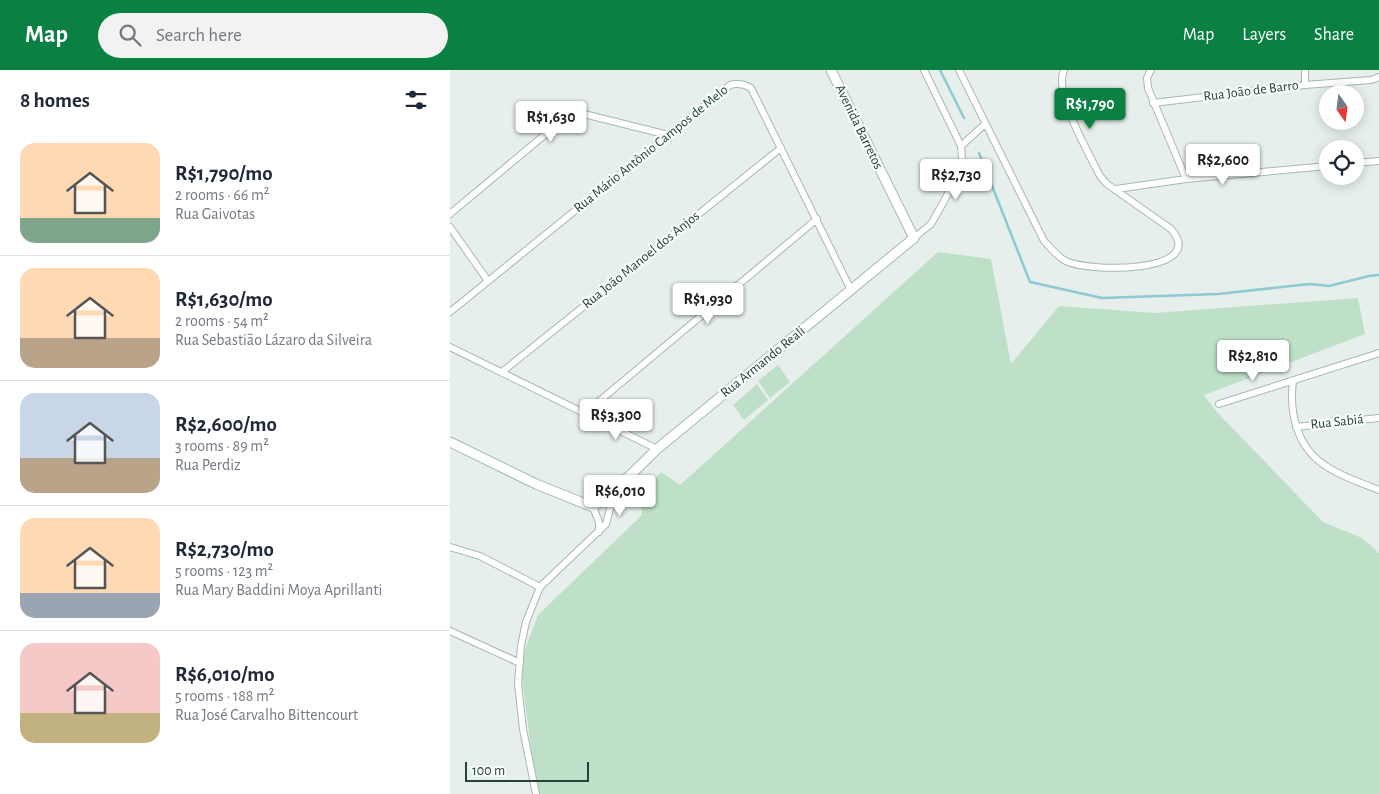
<!DOCTYPE html>
<meta charset="utf-8">
<style>
body{margin:0;font-family:"Alegreya Sans",sans-serif;background:#f2f2f3;color:#1f2937;height:100vh;display:flex;flex-direction:column;font-size:19px;white-space:nowrap}
*{box-sizing:border-box;margin:0}
p{font-size:16px;color:#747a83}
.icon{flex:none;width:28px;height:28px;fill:none;stroke:currentColor;stroke-width:2;stroke-linecap:round;stroke-linejoin:round}
.map{position:relative;flex:1;overflow:hidden}
.side{display:flex;flex-direction:column;background:#fff;width:450px}
.side>*{flex:none}
.needle{width:32px;rotate:166deg}
.fabs{position:absolute;left:869px;top:15px;display:grid;gap:10px}
.fabs a{display:grid;place-items:center;width:45px;height:45px;border-radius:50%;background:#fff;box-shadow:0 2px 12px #0003;font-size:25px}
.scale{position:absolute;left:15px;bottom:12px;width:124px;box-sizing:border-box;padding-left:5px;border:2px solid #24423a;border-top:0;font-size:14px;line-height:18px;white-space:nowrap;color:#24423a;-webkit-text-stroke:4px #f7fbf9;paint-order:stroke}
.price{position:absolute;translate:-50% -42px;padding:0 11px;border-radius:5px;background:#fff;color:#222;font-size:16px;line-height:32px;filter:drop-shadow(0 1px 2px #0008)}
.price::after{content:'';position:absolute;left:50%;top:30px;width:15px;height:11px;margin-left:-8px;background:inherit;clip-path:polygon(0 0,100% 0,50% 100%)}
.price.selected{background:#0b8043;color:#fff}
ul{padding:0;list-style:none}
li{display:flex;align-items:center;gap:15px;height:125px;padding:0 20px}
li+li{border-top:1px solid #e0e1e3}
li span{display:grid;place-items:center;flex:none;width:140px;height:100px;border-radius:15px;color:#555}
li>.icon{margin-inline-start:auto}
span .icon{width:60px;height:60px;fill:#fffc;stroke-width:1}
li b{font-size:21px}
h2{display:flex;justify-content:space-between;align-items:center;height:60px;padding:0 20px;font-size:21px}
header{display:flex;align-items:center;gap:30px;box-sizing:border-box;height:70px;padding:0 25px;background:#0b8043;color:#fff}
header strong{font-size:24px}
nav{display:flex;gap:28px;margin-inline-start:auto;font-size:18px}
.search{width:350px;height:45px;background:#f2f2f3;display:flex;align-items:center;gap:12px;box-sizing:border-box;padding:0 18px;border-radius:28px;color:#747a83;font-size:19px}
main{display:flex;flex:1;min-height:0}
.map>svg:first-child{display:block}
</style>
<header>
<strong>Map</strong>
<div class="search"><svg class="icon" aria-label="search" viewBox="0 0 24 24"><circle cx="10" cy="10" r="6"/><path d="M15 15l6 6"/></svg>Search here</div>
<nav><a>Map</a><a>Layers</a><a>Share</a></nav>
</header>
<main>
<section class="side">
<h2>8 homes<svg class="icon" aria-label="filters" viewBox="0 0 24 24"><path d="M4 7h16M4 17h16"/><circle cx="9" cy="7" r="2"/><circle cx="15" cy="17" r="2"/></svg></h2>
<ul>
<li><span style="background:linear-gradient(#ffd9b3 75%,#7fa58c 0)"><svg class="icon" aria-label="home" viewBox="0 0 24 24"><path d="M3 11l9-7 9 7M6 9v11h12V9"/></svg></span><div><b>R$1,790/mo</b><p>2 rooms · 66 m²</p><p>Rua Gaivotas</p></div></li>
<li><span style="background:linear-gradient(#ffd9b3 70%,#b9a48a 0)"><svg class="icon" aria-label="home" viewBox="0 0 24 24"><path d="M3 11l9-7 9 7M6 9v11h12V9"/></svg></span><div><b>R$1,630/mo</b><p>2 rooms · 54 m²</p><p>Rua Sebastião Lázaro da Silveira</p></div></li>
<li><span style="background:linear-gradient(#c9d6e8 65%,#b9a48a 0)"><svg class="icon" aria-label="home" viewBox="0 0 24 24"><path d="M3 11l9-7 9 7M6 9v11h12V9"/></svg></span><div><b>R$2,600/mo</b><p>3 rooms · 89 m²</p><p>Rua Perdiz</p></div></li>
<li><span style="background:linear-gradient(#ffd9b3 75%,#9aa5b1 0)"><svg class="icon" aria-label="home" viewBox="0 0 24 24"><path d="M3 11l9-7 9 7M6 9v11h12V9"/></svg></span><div><b>R$2,730/mo</b><p>5 rooms · 123 m²</p><p>Rua Mary Baddini Moya Aprillanti</p></div></li>
<li><span style="background:linear-gradient(#f6c9c9 70%,#c2b280 0)"><svg class="icon" aria-label="home" viewBox="0 0 24 24"><path d="M3 11l9-7 9 7M6 9v11h12V9"/></svg></span><div><b>R$6,010/mo</b><p>5 rooms · 188 m²</p><p>Rua José Carvalho Bittencourt</p></div></li>
</ul>
</section>
<div class="map">
<svg width="929" height="724" viewBox="0 0 929 724">
<rect width="100%" height="100%" fill="#e6efeb"/>
<path fill="#bfe0c8" d="M488,182L541,189L561,294L609,236L705,243L908,228L915,264L754,325L766,341L873,452L912,468L929,483V724H87L70,593L88,545L192,445L190,425L211,402L230,415Z
M328,295L340,312L320,328L308,311Z
M307,314L318,330L294,350L283,335Z"/>
<g fill="none" stroke-linecap="round" stroke-linejoin="round">
<path stroke="#8ec9d4" stroke-width="2.5" d="M490,0L514,48
M529,83L580,212L652,228L768,224L860,214L879,216L919,206L929,205"/>
<g stroke="#a8b8b2" stroke-width="8">
<path id="street" d="M509,0L594,171C600,177 606,185 614,190C635,203 760,204 721,159L657,114L650,106C639,83 603,23 614,0
M701,0L697,8L698,18L736,109
M855,0V15
M703,33L855,15L921,10L929,7
M511,76L535,54
M905,93L929,91
M666,119L736,109L878,96
M0,144L116,47L130,43L218,65
M0,157L38,211
M464,168L481,154L493,133L507,106L512,89L511,76L474,0
M0,242L280,15C288,13 294,14 301,18L401,220
M0,277L207,379
M52,302L331,78
M843,311C839,343 847,378 876,396C892,407 912,413 929,420
M769,334L929,283
M135,343L367,149
M846,357L929,348
M143,437L149,452V462
M0,477L30,486L90,517
M0,561L70,593
M86,724L73,659L68,614L71,576L76,552L90,517L156,454L165,420"/>
</g>
<g stroke="#a4bbb3" stroke-width="11">
<path id="secondary" d="M0,372L86,414L143,437L165,420L207,379L464,168L381,0"/>
</g>
<use href="#street" stroke="#fff" stroke-width="6"/>
<use href="#secondary" stroke="#fff" stroke-width="9"/>
</g>
<g text-anchor="middle" dominant-baseline="central" stroke-width="4.5" stroke-linejoin="round" paint-order="stroke">
<g font-size="14" fill="#24423a" stroke="#f7fbf9">
<text transform="translate(801 21) rotate(-7)">Rua João de Barro</text>
<text transform="translate(409 57) rotate(64)">Avenida Barretos</text>
<text transform="translate(201 79) rotate(-39)">Rua Mário Antônio Campos de Melo</text>
<text transform="translate(191 190) rotate(-39)">Rua João Manoel dos Anjos</text>
<text transform="translate(313 292) rotate(-39)">Rua Armando Reali</text>
<text transform="translate(887 352) rotate(-6)">Rua Sabiá</text>
</g>
</g>
</svg>
<div class="fabs">
<a><svg class="needle" viewBox="-14 -14 28 28"><path d="M0-13l5 13h-10z" fill="#e53935"/><path d="M0 13l5-13h-10z" fill="#747a83"/></svg></a>
<a><svg class="icon" aria-label="locate" viewBox="0 0 24 24"><circle cx="12" cy="12" r="6"/><path d="M12 2v4M12 18v4M2 12h4M18 12h4"/></svg></a>
</div>
<div class="scale">100 m</div>
<b class="price selected" style="left:640px;top:60px">R$1,790</b>
<b class="price" style="left:101px;top:73px">R$1,630</b>
<b class="price" style="left:773px;top:116px">R$2,600</b>
<b class="price" style="left:506px;top:131px">R$2,730</b>
<b class="price" style="left:258px;top:255px">R$1,930</b>
<b class="price" style="left:803px;top:312px">R$2,810</b>
<b class="price" style="left:166px;top:371px">R$3,300</b>
<b class="price" style="left:170px;top:447px">R$6,010</b>
</div>
</main>
